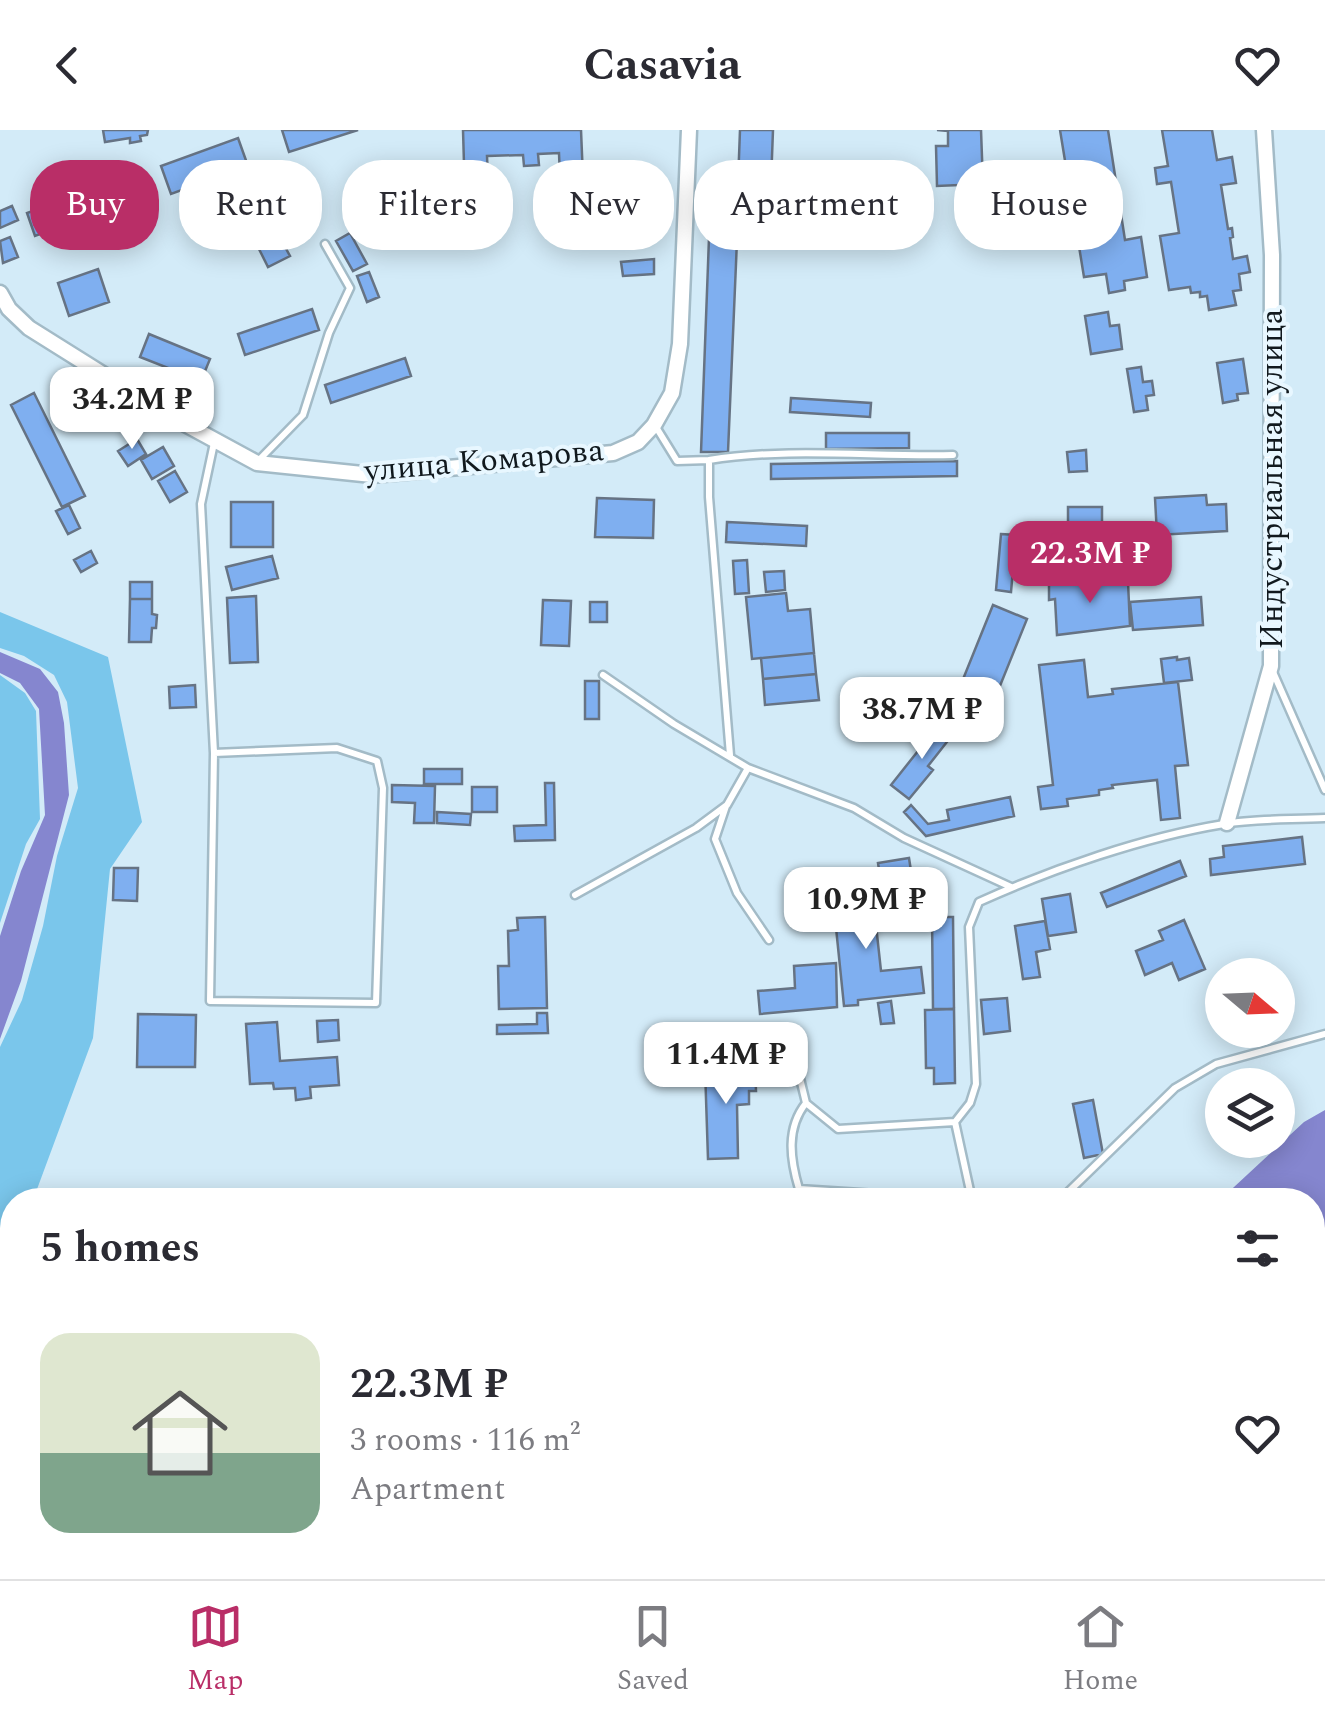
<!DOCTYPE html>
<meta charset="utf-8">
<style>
body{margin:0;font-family:Spectral,serif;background:#f7f7f7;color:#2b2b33;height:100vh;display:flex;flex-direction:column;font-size:38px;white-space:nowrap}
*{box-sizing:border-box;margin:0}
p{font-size:32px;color:#7c7c81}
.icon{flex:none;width:55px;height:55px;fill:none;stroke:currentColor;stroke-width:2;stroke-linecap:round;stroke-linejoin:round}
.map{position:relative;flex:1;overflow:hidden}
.drawer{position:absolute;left:0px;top:1058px;width:1325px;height:392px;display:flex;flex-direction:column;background:#fff;border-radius:40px 40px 0 0;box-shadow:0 5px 25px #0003}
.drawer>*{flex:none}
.guide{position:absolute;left:30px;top:30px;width:1265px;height:90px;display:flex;gap:20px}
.needle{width:65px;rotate:109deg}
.fabs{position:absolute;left:1205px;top:828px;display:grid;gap:20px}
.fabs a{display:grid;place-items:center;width:90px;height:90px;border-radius:50%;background:#fff;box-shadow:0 5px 25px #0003;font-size:50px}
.price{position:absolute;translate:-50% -85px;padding:0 22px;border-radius:20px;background:#fff;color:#222;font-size:32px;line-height:65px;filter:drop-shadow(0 2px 5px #0008)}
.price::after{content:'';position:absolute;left:50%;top:60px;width:30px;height:22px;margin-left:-15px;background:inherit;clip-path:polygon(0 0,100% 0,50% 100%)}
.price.active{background:#b92e67;color:#fff}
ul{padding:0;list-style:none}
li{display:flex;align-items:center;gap:30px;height:250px;padding:0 40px}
li span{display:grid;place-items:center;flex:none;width:280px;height:200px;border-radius:30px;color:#555}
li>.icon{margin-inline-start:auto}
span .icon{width:120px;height:120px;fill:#fffc;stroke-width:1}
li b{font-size:42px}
h2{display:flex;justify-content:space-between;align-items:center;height:120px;padding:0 40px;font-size:42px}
.tag{padding:0 35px;border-radius:40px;background:#fff;box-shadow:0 5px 25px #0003;font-size:35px;line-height:90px}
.tag.active{background:#b92e67;color:#fff}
header{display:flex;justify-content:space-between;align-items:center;height:130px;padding:0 40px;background:#fff;font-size:45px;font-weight:700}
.menu{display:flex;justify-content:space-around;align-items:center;height:140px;border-top:2px solid #e1e1e2;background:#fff;font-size:28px;color:#7c7c81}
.menu a{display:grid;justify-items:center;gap:5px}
.menu .active{color:#b92e67}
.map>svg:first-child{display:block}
</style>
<header><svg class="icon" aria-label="back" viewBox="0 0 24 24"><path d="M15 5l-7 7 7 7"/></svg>Casavia<svg class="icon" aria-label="heart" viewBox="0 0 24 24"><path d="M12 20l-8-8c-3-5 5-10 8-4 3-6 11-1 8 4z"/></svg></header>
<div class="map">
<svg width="1325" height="1449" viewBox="0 0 1325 1449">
<rect width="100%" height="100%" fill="#d3ebf8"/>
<path fill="#7ac6eb" d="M0,482L108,527L142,692L110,739L93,908L33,1070H12V1147L0,1205V917L22,870L43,796L57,726L78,658L67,572L54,545L24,526L0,518Z
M0,545L25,563L36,581L40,689L26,714L0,793Z
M1325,1161V1449H1161L1167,1438H1312V1183Z"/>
<path fill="#8586cf" d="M0,522L40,539L58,562L64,593L69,665L21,851L0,909V806L21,741L45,685L39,579L20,553L0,543Z
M1325,980V1121L1313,1130L1312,1070H1220L1304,992Z
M949,1438H1133L1124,1449H940Z"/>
<path fill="#7faff0" stroke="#667384" stroke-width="2.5" d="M103,0H148L147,5L140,6L141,11L130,13V8L105,12Z
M282,0H358L289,22Z
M463,0H581L584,72L561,73L559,23L538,24L539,35L524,36L523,25L487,26L490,101L466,102Z
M740,0H773L770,79L737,80Z
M937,0H981L983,54L937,56L936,16H948V1Z
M1060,0H1108L1125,110L1141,107L1147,147L1124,151L1125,160L1109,163L1106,144L1084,147Z
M1162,0H1212L1217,30L1232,27L1236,53L1221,55L1228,99L1232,98L1233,107L1230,108L1233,129L1247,126L1250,142L1239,144L1241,160L1233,161L1236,175L1209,180L1207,166L1200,167V162L1191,163L1190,157L1169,160L1160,106L1179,103L1171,52L1157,54L1155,38L1168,36Z
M238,8L248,36L171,64L161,36Z
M421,44L431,80L359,100L349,64Z
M134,45L142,67L35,106L27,83Z
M12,76L18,90L0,98V81Z
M855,94L856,108L838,110L837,96Z
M277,102L290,126L268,137L256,113Z
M350,103L367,134L353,141L336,111Z
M10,107L18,127L3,133L0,111Z
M709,108L737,110L728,322H701Z
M654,129V144L623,146L621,132Z
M98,139L109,172L69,186L58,153Z
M369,142L379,167L367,172L357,146Z
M312,179L319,200L245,225L238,204Z
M1108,182L1110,196L1119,195L1122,219L1091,224L1085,186Z
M149,204L210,229L201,251L140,227Z
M405,228L411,246L331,273L325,255Z
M1243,229L1248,263L1237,264L1238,270L1223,273L1217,233Z
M1141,237L1143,252L1152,251L1154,265L1146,266L1148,280L1134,282L1127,239Z
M34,263L85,366L62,377L11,275Z
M791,268L871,273L870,287L790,282Z
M826,303H909V318L826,319Z
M137,309L146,324L128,336L118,321Z
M163,317L174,336L152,349L141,330Z
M1086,320L1087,341L1069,342L1067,322Z
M957,331V346L771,349V334Z
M175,341L187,362L170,372L158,351Z
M1206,365L1207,375L1226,374L1227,401L1157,405L1155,368Z
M597,368L654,370L653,408L595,407Z
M231,372H273V417H231Z
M69,375L80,398L68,404L56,381Z
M1068,377H1102V395H1068Z
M727,392L807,396L806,416L726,412Z
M1001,404L1016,405L1011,462L996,460Z
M91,421L97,433L81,442L74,430Z
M272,426L278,448L232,460L226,437Z
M747,430L749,463L735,464L733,431Z
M784,441L785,460L766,462L764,442Z
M130,452H152V469H130Z
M1093,452V454L1128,452L1130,496L1057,505L1055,469L1049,470V454Z
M786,463L788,481L810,479L814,523L752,529L746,467Z
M256,466L258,532L230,533L227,468Z
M1201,467L1203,495L1133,500L1130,472Z
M130,469H152V484L157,485L156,498H152L151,512H129Z
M543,470L571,471L569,516L541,515Z
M590,472H607V492H590Z
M993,475L1027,489L989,583L955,569Z
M814,523L816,544L763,549L761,528Z
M1177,527V530L1189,528L1192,550L1164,553L1161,529Z
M1084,530L1088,567L1113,564L1112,559L1178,552L1188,635L1175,636L1180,688L1161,690L1157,650L1112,655L1113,658L1099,660V665L1067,669L1068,676L1041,679L1038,657L1053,655L1039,535Z
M816,544L819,570L765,575L763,549Z
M585,551H599V589H585Z
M195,555L196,577L170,578L169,557Z
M941,592L954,603L928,636L933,640L909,669L891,655Z
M424,639H462V654H424Z
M545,653H554L555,710L515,711L514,696L546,695Z
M392,655L435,656L434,693H414L415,673L392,672Z
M472,657H497V682H472Z
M1010,667L1014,686L926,706L904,682L911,675L928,694L949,690L947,680Z
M437,682L471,684L470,695L437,693Z
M1302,707L1305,734L1211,745L1210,729L1224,727L1223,716Z
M909,728L913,754L882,759L878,733Z
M1180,731L1186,746L1107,777L1101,763Z
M114,738H138L137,771L113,770Z
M845,748L847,770L881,766L883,785L875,786L881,841L921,837L924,863L858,870V875L844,876L831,749Z
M938,750L940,764L884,772L882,759Z
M1070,764L1076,802L1048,806L1042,769Z
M545,787L547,878L499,879L498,836H509L508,801L518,800L517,788Z
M932,787H953L954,879H933Z
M1184,790L1205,839L1179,850L1172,833L1145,845L1136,821L1163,810L1159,801Z
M1045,791L1050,819L1036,822L1040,847L1023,849L1015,796Z
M836,833L837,877L760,884L758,861L795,858L794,836Z
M1007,868L1010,901L984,904L981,870Z
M891,871L894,893L881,894L878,873Z
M954,879L955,953L934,954V938H926L925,880Z
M537,883H547L548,903L497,904V895L537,894Z
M138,884L196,885L195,937H137Z
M338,890L339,910L318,912L317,891Z
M277,892L280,931L337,927L339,955L310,957L311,968L296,970L295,958L274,959L273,953L250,954L246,894Z
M755,936L756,961H749V974L737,975L738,1028L708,1029L705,938Z
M1093,970L1103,1024L1084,1028L1073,974Z"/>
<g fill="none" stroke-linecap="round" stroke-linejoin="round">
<g stroke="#a3bbc7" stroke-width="11">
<path id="lane" d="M656,297L677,331L709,330V367L730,625
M214,313L201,374L214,623L210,871L376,873L383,658L377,631L337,618L214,623
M259,330L303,285L329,203L350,158L325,114
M709,330C789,317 872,327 953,325
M1273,542L1325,660
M603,545L674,594L748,638L854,678L904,708L1011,757
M726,676L715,709L737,763L769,810
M575,765L696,698L727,675L748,638
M797,936L806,973C786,998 790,1029 799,1059L969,1070
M806,973L838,999L955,992
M972,1070L955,992L970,973L976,954L969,797L979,772C1052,739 1144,707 1224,694C1256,688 1292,690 1325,688
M1060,1070L1175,958L1216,934L1325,904"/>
</g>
<g stroke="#a3bbc7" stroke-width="19">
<path id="street" d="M0,163L9,179L29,198L163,282L257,333L372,345L613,323L638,312L654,295L672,263L680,214L689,0
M1227,693L1271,536L1272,125L1264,0"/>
</g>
<use href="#lane" stroke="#fff" stroke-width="6"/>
<use href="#street" stroke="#fff" stroke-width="14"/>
</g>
<g text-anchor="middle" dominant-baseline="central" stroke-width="8" stroke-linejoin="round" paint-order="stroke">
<g font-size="32" fill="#11191e" stroke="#e8f7ff">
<text transform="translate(484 331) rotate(-5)">улица Комарова</text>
<text transform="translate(1272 349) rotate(-90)">Индустриальная улица</text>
</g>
</g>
</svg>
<div class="fabs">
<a><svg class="needle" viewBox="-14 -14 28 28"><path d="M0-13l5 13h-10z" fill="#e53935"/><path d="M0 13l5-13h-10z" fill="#7c7c81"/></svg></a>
<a><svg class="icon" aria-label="layers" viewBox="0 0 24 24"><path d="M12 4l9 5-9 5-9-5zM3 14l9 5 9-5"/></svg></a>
</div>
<b class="price" style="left:132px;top:322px">34.2M ₽</b>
<b class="price active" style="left:1090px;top:476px">22.3M ₽</b>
<b class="price" style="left:922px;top:632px">38.7M ₽</b>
<b class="price" style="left:866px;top:822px">10.9M ₽</b>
<b class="price" style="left:726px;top:977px">11.4M ₽</b>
<div class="guide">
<a class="tag active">Buy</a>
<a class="tag">Rent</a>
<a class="tag">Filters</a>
<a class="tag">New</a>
<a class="tag">Apartment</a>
<a class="tag">House</a>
</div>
<section class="drawer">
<h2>5 homes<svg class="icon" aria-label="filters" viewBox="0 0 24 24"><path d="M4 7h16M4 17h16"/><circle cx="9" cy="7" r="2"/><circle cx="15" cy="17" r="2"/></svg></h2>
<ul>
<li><span style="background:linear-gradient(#dfe7d0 60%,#7fa58c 0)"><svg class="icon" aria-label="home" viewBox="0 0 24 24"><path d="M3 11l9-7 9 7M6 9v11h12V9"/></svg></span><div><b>22.3M ₽</b><p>3 rooms · 116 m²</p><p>Apartment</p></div><svg class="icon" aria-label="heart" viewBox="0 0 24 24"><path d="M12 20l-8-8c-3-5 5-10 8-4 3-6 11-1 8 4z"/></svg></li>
</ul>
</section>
</div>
<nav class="menu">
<a class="active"><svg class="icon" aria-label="map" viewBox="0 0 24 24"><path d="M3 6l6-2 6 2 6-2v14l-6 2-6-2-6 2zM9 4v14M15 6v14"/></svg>Map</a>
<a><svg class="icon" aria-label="saved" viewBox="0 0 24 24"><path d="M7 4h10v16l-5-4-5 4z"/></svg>Saved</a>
<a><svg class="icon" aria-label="home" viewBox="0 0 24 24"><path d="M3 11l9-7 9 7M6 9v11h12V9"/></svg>Home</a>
</nav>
